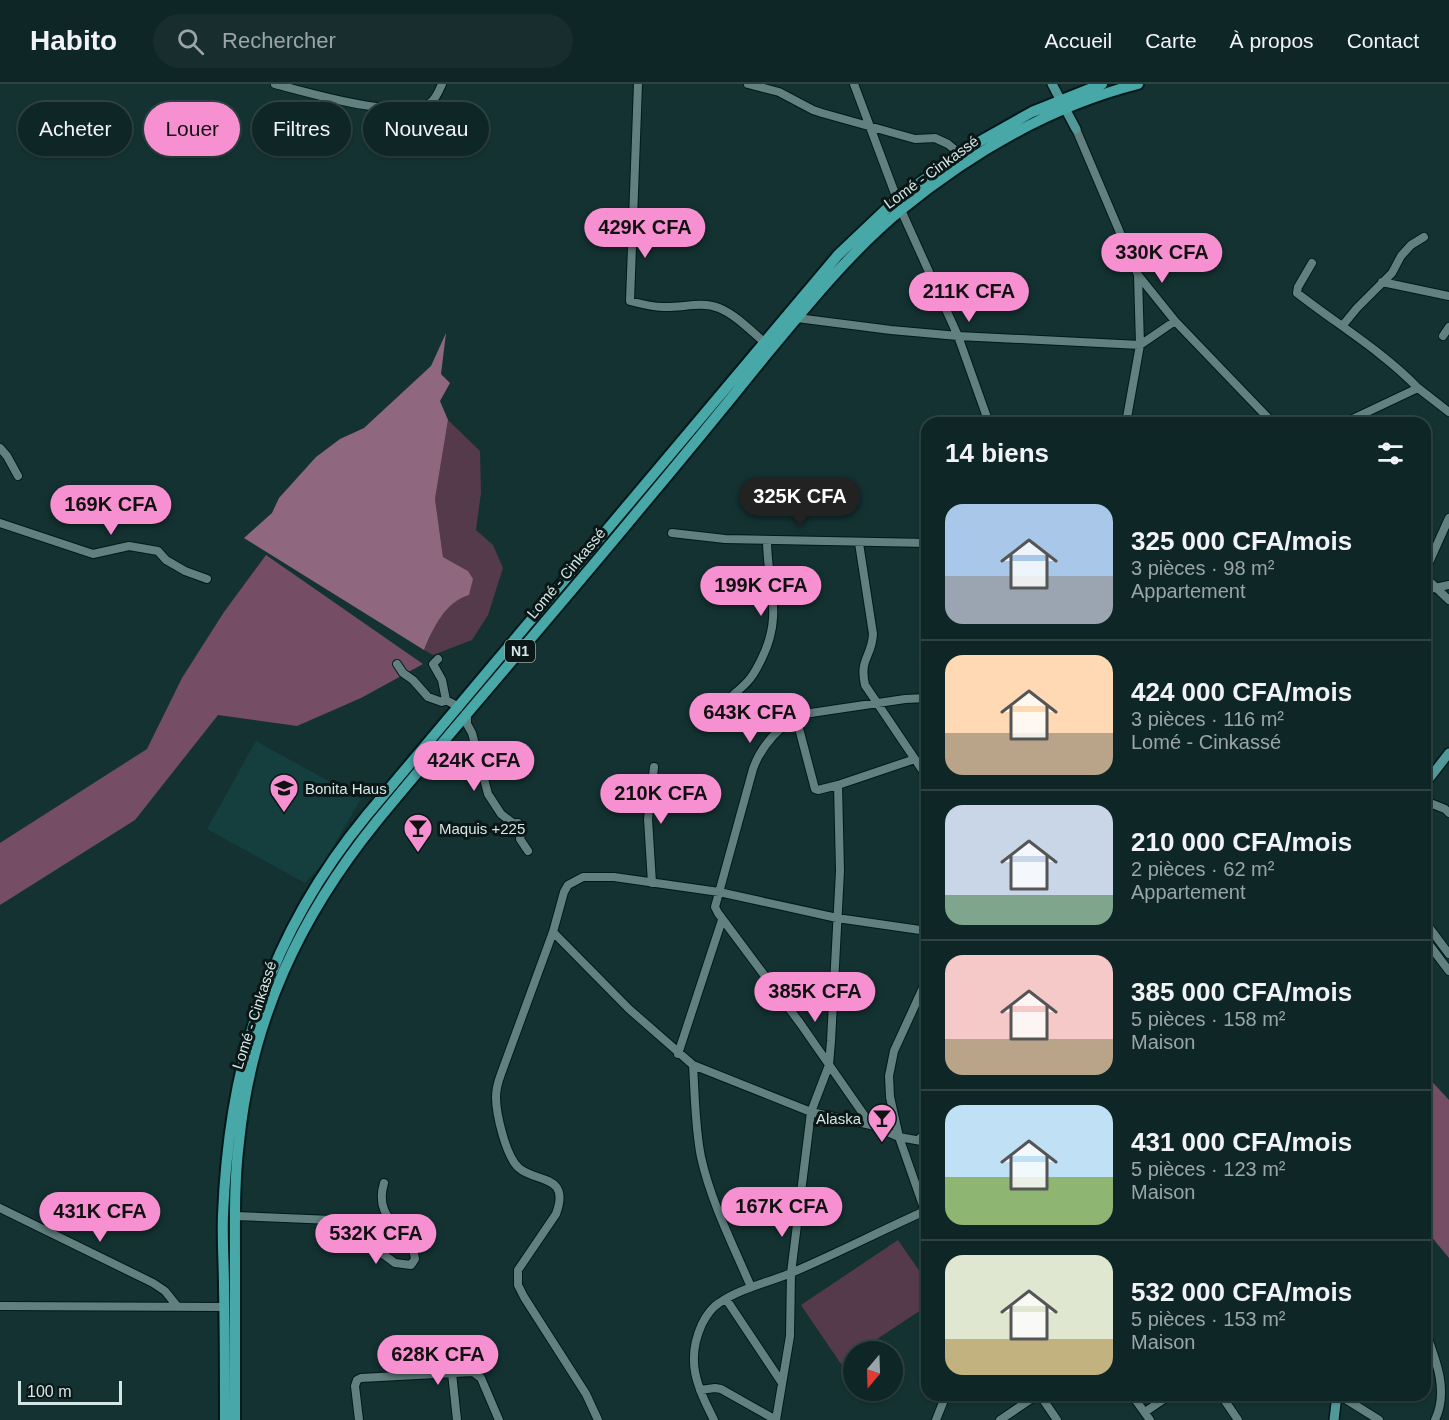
<!DOCTYPE html>
<html lang="fr">
<meta charset="utf-8">
<style>
body{margin:0;font-family:Arial,sans-serif;background:#182e2e;color:#f1f3f6;height:100vh;display:flex;flex-direction:column;font-size:22px;white-space:nowrap}
*{box-sizing:border-box;margin:0}
p{font-size:20px;color:#9ba5a7}
.icon{flex:none;width:33px;height:33px;fill:none;stroke:currentColor;stroke-width:2;stroke-linecap:round;stroke-linejoin:round}
.map{position:relative;flex:1;overflow:hidden}
.details{position:absolute;left:921px;top:333px;width:510px;height:984px;display:flex;flex-direction:column;background:#0f2626;border-radius:18px;box-shadow:0 2px 4px #0004,0 0 0 2px #2f4343}
.details>*{flex:none}
.banner{position:absolute;left:18px;top:18px;width:570px;height:54px;display:flex;gap:12px}
.needle{width:39px;rotate:199deg}
.fabs{position:absolute;left:843px;top:1257px;display:grid;gap:12px}
.fabs a{display:grid;place-items:center;width:60px;height:60px;border-radius:50%;background:#0f2626;box-shadow:0 2px 4px #0004,0 0 0 2px #2f4343;font-size:30px}
.scale{position:absolute;left:18px;bottom:15px;width:104px;box-sizing:border-box;padding-left:6px;border:3px solid #d5e6e6;border-top:0;font-size:16px;line-height:21px;white-space:nowrap;color:#d5e6e6;-webkit-text-stroke:4px #0b1717;paint-order:stroke}
.price{position:absolute;translate:-50% -51px;padding:0 14px;border-radius:21px;background:#f690d0;color:#111;font-size:20px;line-height:39px;filter:drop-shadow(0 2px 3px #0008)}
.price::after{content:'';position:absolute;left:50%;top:36px;width:18px;height:14px;margin-left:-9px;background:inherit;clip-path:polygon(0 0,100% 0,50% 100%)}
.price.active{background:#222;color:#fff}
ul{padding:0;list-style:none}
li{display:flex;align-items:center;gap:18px;height:150px;padding:0 24px}
li+li{border-top:2px solid #2f4343}
li span{display:grid;place-items:center;flex:none;width:168px;height:120px;border-radius:18px;color:#555}
li>.icon{margin-inline-start:auto}
span .icon{width:72px;height:72px;fill:#fffc;stroke-width:1}
li b{font-size:26px}
h2{display:flex;justify-content:space-between;align-items:center;height:72px;padding:0 24px;font-size:26px}
.pill{padding:0 21px;border-radius:27px;background:#0f2626;box-shadow:0 2px 4px #0004,0 0 0 2px #2f4343;font-size:21px;line-height:54px}
.pill.active{background:#f690d0;color:#111}
header{display:flex;align-items:center;gap:36px;box-sizing:border-box;height:84px;padding:0 30px;background:#0f2626;border-bottom:2px solid #2f4343}
header strong{font-size:28px}
nav{display:flex;gap:33px;margin-inline-start:auto;font-size:21px}
.search{width:420px;height:54px;background:#182e2e;display:flex;align-items:center;gap:15px;box-sizing:border-box;padding:0 21px;border-radius:33px;color:#9ba5a7;font-size:22px}
.map>svg:first-child{display:block}
</style>
<header>
<strong>Habito</strong>
<div class="search"><svg class="icon" aria-label="search" viewBox="0 0 24 24"><circle cx="10" cy="10" r="6"/><path d="M15 15l6 6"/></svg>Rechercher</div>
<nav><a>Accueil</a><a>Carte</a><a>À propos</a><a>Contact</a></nav>
</header>
<div class="map">
<svg width="1449" height="1336" viewBox="0 0 1449 1336">
<rect width="100%" height="100%" fill="#143232"/>
<path fill="#153e3e" d="M256,657L361,715L324,778L305,799L207,745Z"/>
<path fill="#543a4a" d="M448,336L480,367L481,409L476,446L493,461L503,484L488,531L472,556L433,571L424,566L436,538L457,514L468,487L443,473L435,415Z
M898,1156L927,1198V1222L859,1267L854,1268L853,1271L841,1280L801,1221Z"/>
<path fill="#754e66" d="M266,471L423,580L361,614L297,642L218,631L135,736L0,821V759L147,665L182,594L224,528Z
M1425,990L1449,1016V1174L1425,1145Z"/>
<path fill="#8f677f" d="M446,249L441,290L450,299L440,317L448,336L435,415L443,473L468,487L473,495L469,511C445,518 433,544 424,566L244,454L272,429L279,414L316,373L340,355L364,344L431,282Z"/>
<g fill="none" stroke-linecap="round" stroke-linejoin="round">
<g stroke="#00191a" stroke-width="10">
<path id="minor" d="M275,0C307,8 401,37 430,19C436,15 439,7 442,0
M638,0L630,217C641,220 652,223 663,223C682,224 701,217 719,224C736,231 750,246 764,258
M748,0L779,8L813,26L822,29L915,55L935,54L948,60L960,70
M854,0L897,115
M1076,45L1138,191L1175,237L1273,339
M901,126L958,252L989,339
M1312,179L1298,203L1297,209C1338,241 1382,267 1418,304
M1382,198L1449,212
M797,234L891,246L958,252L1140,261L1175,237
M1343,241L1357,224L1392,189L1401,172L1411,161L1424,153
M1443,252L1449,243
M1126,339L1140,261L1138,192
M1344,339L1418,304L1449,328
M0,364L7,372L18,392
M0,439L93,470L129,462L158,467L166,476L185,487L207,495
M672,449L725,455L927,459
M859,459L873,550C872,573 859,574 865,601L927,693
M1425,493L1449,516
M1427,495L1426,485L1449,434
M1425,506L1449,501
M438,575L433,580L442,596L446,616L459,623
M397,580L403,589L413,596L428,613L442,618L446,616
M734,610C749,598 754,591 762,574C784,529 767,502 767,456
M927,614L905,615L804,630C781,639 761,662 753,685L715,823L718,829L800,939L871,1041L899,1053L927,1058
M467,630V640L472,649L488,710L501,730L514,740L518,739L521,746L520,755L528,767
M796,633L815,705L818,706L838,701
M1425,717L1445,725L1449,729
M652,799L648,735L654,683
M1425,838L1449,870
M553,848L629,925L693,981L811,1028L871,1041
M1425,855L1449,887
M678,970L722,836
M693,981C695,1012 695,1043 701,1073C711,1118 733,1161 751,1203
M918,1056L927,1048
M0,1124L153,1199L165,1207L177,1222
M926,1130L899,1053L890,1013L889,992L894,967L927,895
M235,1132L332,1136L349,1145L395,1179L411,1181L415,1175C411,1143 372,1139 384,1099
M726,1215L782,1299
M0,1222L224,1223
M1425,1247C1436,1276 1449,1307 1435,1336
M452,1289L457,1336
M700,1306L715,1304L721,1305L776,1336
M1040,1311L1057,1336
M1132,1311L1150,1336
M1221,1311L1238,1336
M1339,1311L1379,1336
M1145,1328L1170,1311
M359,1336L355,1302L357,1296L361,1294L473,1288L481,1294L499,1336
M598,1336L586,1310L524,1213L518,1201V1186L556,1130C571,1090 536,1099 519,1084C506,1073 496,1030 496,1013C496,1005 498,998 501,990L553,848L564,808L568,801L583,793H614L719,808L837,834L927,847
M714,1336C697,1302 685,1277 702,1240C706,1232 711,1224 719,1219C741,1204 767,1199 791,1189C836,1170 880,1147 925,1127
M776,1336L790,1252L791,1189L811,1028L829,981L831,957L840,787L838,701L915,675
M936,1336L946,1311
M1000,1336L1037,1311"/>
</g>
<g stroke="#00191a" stroke-width="12">
<path id="major" d="M1052,0L1076,45
M1425,700L1449,669
M1334,1336L1337,1311"/>
</g>
<g stroke="#00191a" stroke-width="14">
<path id="highway" d="M225,1336C225,1292 225,1248 224,1204C224,1180 222,1155 223,1131C229,978 269,850 367,731L838,171L897,115L968,64L1032,28L1102,0
M235,1336C235,1283 235,1230 235,1177C235,1138 234,1097 239,1058C251,936 300,832 377,737C463,633 552,531 638,427C680,377 721,327 762,276C805,224 849,169 901,126C971,69 1051,22 1138,0"/>
</g>
<use href="#minor" stroke="#61807f" stroke-width="8"/>
<use href="#major" stroke="#529898" stroke-width="9"/>
<use href="#highway" stroke="#48a8a8" stroke-width="10"/>
</g>
<defs>
<g id="school-pin" transform="scale(1.5)"><path d="M0 17L-7.5 6A9.5 9.5 0 1 1 7.5 6Z" fill="#f690d0" stroke="#0b1717"/><path d="M0-5L7-2L0 1L-7-2ZM-4 1L0 2.5L4 1V4Q0 6-4 4Z" fill="#111"/></g>
<g id="bar-pin" transform="scale(1.5)"><path d="M0 17L-7.5 6A9.5 9.5 0 1 1 7.5 6Z" fill="#f690d0" stroke="#0b1717"/><path d="M-6-5H6L.8 .8V4.5H3.5V6h-7V4.5H-.8V.8Z" fill="#111"/></g>
</defs>
<g fill-rule="evenodd">
<use href="#school-pin" x="284" y="704"/>
<use href="#bar-pin" x="418" y="744"/>
<use href="#bar-pin" x="882" y="1034"/>
</g>
<g text-anchor="middle" dominant-baseline="central" stroke-width="6" stroke-linejoin="round" paint-order="stroke">
<rect fill="#0b1717" stroke="#98a8a8" stroke-width="1.5" x="505" y="556" width="30" height="22" rx="4.5"/>
<g font-size="14" font-weight="bold" fill="#d5e6e6">
<text x="520" y="567">N1</text>
</g>
<g font-size="15" fill="#d5e6e6" stroke="#0b1717">
<text transform="translate(931 88) rotate(-36)">Lomé - Cinkassé</text>
<text transform="translate(566 489) rotate(-50)">Lomé - Cinkassé</text>
<text transform="translate(254 931) rotate(-72)">Lomé - Cinkassé</text>
</g>
<g font-size="15" fill="#d5e6e6" stroke="#0b1717" text-anchor="start">
<text x="305" y="704">Bonita Haus</text>
<text x="439" y="744">Maquis +225</text>
<text x="861" y="1034" text-anchor="end">Alaska</text>
</g>
</g>
</svg>
<div class="fabs">
<a><svg class="needle" viewBox="-14 -14 28 28"><path d="M0-13l5 13h-10z" fill="#e53935"/><path d="M0 13l5-13h-10z" fill="#9ba5a7"/></svg></a>
</div>
<div class="scale">100 m</div>
<b class="price" style="left:645px;top:175px">429K CFA</b>
<b class="price" style="left:1162px;top:200px">330K CFA</b>
<b class="price" style="left:969px;top:239px">211K CFA</b>
<b class="price active" style="left:800px;top:444px">325K CFA</b>
<b class="price" style="left:111px;top:452px">169K CFA</b>
<b class="price" style="left:761px;top:533px">199K CFA</b>
<b class="price" style="left:750px;top:660px">643K CFA</b>
<b class="price" style="left:474px;top:708px">424K CFA</b>
<b class="price" style="left:661px;top:741px">210K CFA</b>
<b class="price" style="left:815px;top:939px">385K CFA</b>
<b class="price" style="left:782px;top:1154px">167K CFA</b>
<b class="price" style="left:100px;top:1159px">431K CFA</b>
<b class="price" style="left:376px;top:1181px">532K CFA</b>
<b class="price" style="left:438px;top:1302px">628K CFA</b>
<div class="banner">
<a class="pill">Acheter</a>
<a class="pill active">Louer</a>
<a class="pill">Filtres</a>
<a class="pill">Nouveau</a>
</div>
<section class="details">
<h2>14 biens<svg class="icon" aria-label="filters" viewBox="0 0 24 24"><path d="M4 7h16M4 17h16"/><circle cx="9" cy="7" r="2"/><circle cx="15" cy="17" r="2"/></svg></h2>
<ul>
<li><span style="background:linear-gradient(#a9c7e8 60%,#9aa5b1 0)"><svg class="icon" aria-label="home" viewBox="0 0 24 24"><path d="M3 11l9-7 9 7M6 9v11h12V9"/></svg></span><div><b>325 000 CFA/mois</b><p>3 pièces · 98 m²</p><p>Appartement</p></div></li>
<li><span style="background:linear-gradient(#ffd9b3 65%,#b9a48a 0)"><svg class="icon" aria-label="home" viewBox="0 0 24 24"><path d="M3 11l9-7 9 7M6 9v11h12V9"/></svg></span><div><b>424 000 CFA/mois</b><p>3 pièces · 116 m²</p><p>Lomé - Cinkassé</p></div></li>
<li><span style="background:linear-gradient(#c9d6e8 75%,#7fa58c 0)"><svg class="icon" aria-label="home" viewBox="0 0 24 24"><path d="M3 11l9-7 9 7M6 9v11h12V9"/></svg></span><div><b>210 000 CFA/mois</b><p>2 pièces · 62 m²</p><p>Appartement</p></div></li>
<li><span style="background:linear-gradient(#f6c9c9 70%,#b9a48a 0)"><svg class="icon" aria-label="home" viewBox="0 0 24 24"><path d="M3 11l9-7 9 7M6 9v11h12V9"/></svg></span><div><b>385 000 CFA/mois</b><p>5 pièces · 158 m²</p><p>Maison</p></div></li>
<li><span style="background:linear-gradient(#bfe0f5 60%,#8fb573 0)"><svg class="icon" aria-label="home" viewBox="0 0 24 24"><path d="M3 11l9-7 9 7M6 9v11h12V9"/></svg></span><div><b>431 000 CFA/mois</b><p>5 pièces · 123 m²</p><p>Maison</p></div></li>
<li><span style="background:linear-gradient(#dfe7d0 70%,#c2b280 0)"><svg class="icon" aria-label="home" viewBox="0 0 24 24"><path d="M3 11l9-7 9 7M6 9v11h12V9"/></svg></span><div><b>532 000 CFA/mois</b><p>5 pièces · 153 m²</p><p>Maison</p></div></li>
</ul>
</section>
</div>
